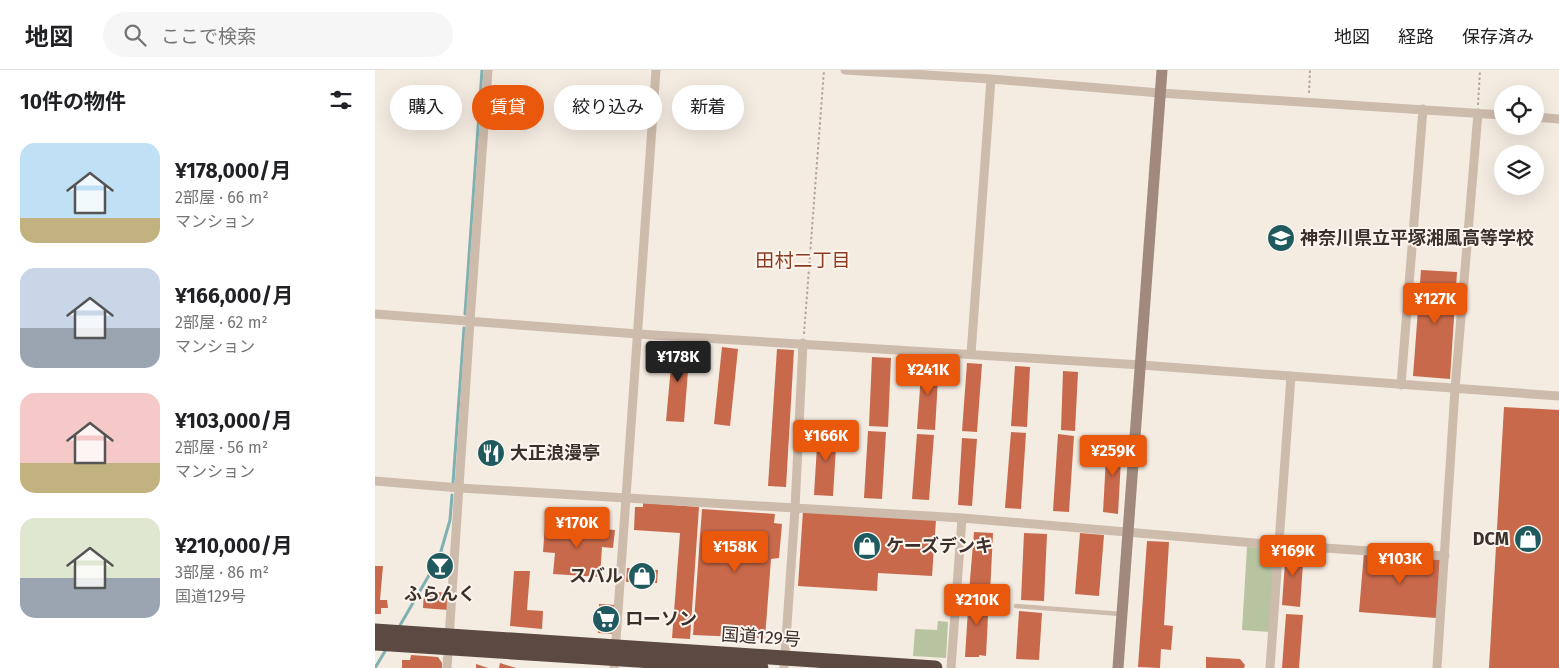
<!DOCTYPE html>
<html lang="ja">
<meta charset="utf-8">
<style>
body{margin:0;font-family:"Fira Sans","Noto Sans JP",sans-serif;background:#f6f6f6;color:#202124;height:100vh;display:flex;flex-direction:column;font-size:19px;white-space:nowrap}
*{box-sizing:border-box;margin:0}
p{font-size:16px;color:#757577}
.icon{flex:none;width:28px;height:28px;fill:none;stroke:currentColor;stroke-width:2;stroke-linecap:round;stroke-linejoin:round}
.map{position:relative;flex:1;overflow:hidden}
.drawer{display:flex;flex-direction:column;background:#fff;width:375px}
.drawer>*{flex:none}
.guide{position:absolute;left:15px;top:15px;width:475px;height:45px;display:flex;gap:10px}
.fabs{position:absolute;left:1119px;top:15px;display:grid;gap:10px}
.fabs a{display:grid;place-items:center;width:50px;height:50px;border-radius:50%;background:#fff;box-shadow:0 5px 20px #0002;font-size:25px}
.price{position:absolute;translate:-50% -42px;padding:0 11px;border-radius:5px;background:#ea580c;color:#fff;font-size:16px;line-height:32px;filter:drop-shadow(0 1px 2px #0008)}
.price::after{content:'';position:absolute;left:50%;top:30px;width:15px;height:11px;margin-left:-8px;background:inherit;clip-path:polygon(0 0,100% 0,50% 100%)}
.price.selected{background:#222;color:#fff}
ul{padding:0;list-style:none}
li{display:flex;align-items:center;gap:15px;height:125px;padding:0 20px}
li span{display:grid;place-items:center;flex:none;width:140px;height:100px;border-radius:15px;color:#555}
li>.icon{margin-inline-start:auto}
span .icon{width:60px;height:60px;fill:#fffc;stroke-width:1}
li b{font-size:21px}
h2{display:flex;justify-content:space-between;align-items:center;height:60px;padding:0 20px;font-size:21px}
.chip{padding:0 18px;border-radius:22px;background:#fff;box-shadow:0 5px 20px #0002;font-size:18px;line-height:45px}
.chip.selected{background:#ea580c;color:#fff}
header{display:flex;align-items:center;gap:30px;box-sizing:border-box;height:70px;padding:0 25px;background:#fff;border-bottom:1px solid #e0e0e0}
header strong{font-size:24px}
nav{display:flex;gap:28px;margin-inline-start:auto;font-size:18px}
.search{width:350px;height:45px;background:#f6f6f6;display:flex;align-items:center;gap:12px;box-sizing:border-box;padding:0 18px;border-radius:28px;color:#757577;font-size:19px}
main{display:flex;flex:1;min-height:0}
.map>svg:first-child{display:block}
</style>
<header>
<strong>地図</strong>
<div class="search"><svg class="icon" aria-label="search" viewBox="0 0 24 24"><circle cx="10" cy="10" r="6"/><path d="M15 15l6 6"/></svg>ここで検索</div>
<nav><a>地図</a><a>経路</a><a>保存済み</a></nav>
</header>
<main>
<section class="drawer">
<h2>10件の物件<svg class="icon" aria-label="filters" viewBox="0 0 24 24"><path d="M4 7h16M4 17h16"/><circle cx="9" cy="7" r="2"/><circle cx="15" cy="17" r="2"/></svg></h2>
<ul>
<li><span style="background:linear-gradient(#bfe0f5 75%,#c2b280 0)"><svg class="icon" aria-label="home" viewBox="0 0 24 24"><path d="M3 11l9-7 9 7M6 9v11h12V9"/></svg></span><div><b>¥178,000/月</b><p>2部屋 · 66 m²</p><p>マンション</p></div></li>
<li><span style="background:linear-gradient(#c9d6e8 60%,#9aa5b1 0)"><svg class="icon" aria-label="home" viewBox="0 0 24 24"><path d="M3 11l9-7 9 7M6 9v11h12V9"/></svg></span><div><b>¥166,000/月</b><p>2部屋 · 62 m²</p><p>マンション</p></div></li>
<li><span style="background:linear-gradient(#f6c9c9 70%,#c2b280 0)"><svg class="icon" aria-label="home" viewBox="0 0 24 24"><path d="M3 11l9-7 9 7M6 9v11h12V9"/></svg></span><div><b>¥103,000/月</b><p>2部屋 · 56 m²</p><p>マンション</p></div></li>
<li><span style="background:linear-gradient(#dfe7d0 60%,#9aa5b1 0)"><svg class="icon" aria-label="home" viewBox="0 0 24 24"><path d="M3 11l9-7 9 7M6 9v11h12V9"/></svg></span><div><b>¥210,000/月</b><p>3部屋 · 86 m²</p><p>国道129号</p></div></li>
</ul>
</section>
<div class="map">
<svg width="1184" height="598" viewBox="0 0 1184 598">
<rect width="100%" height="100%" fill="#f4ebe1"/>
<path fill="#b8c4a0" d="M872,477L897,478L900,480L895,562L867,560Z
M563,551L573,552L571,588L538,586L540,559L562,560Z"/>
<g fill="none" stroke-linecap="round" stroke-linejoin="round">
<path stroke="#7fb0b2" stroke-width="3" d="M90,244L107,0
M78,413L89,258
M24,557L64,488L75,450L77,425
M0,598L12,578"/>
</g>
<path fill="#c8694b" d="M1046,200L1082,202L1075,309L1038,306Z
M298,274L315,275L309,352L291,351Z
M347,277L363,279L355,356L339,354Z
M402,279L419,280L411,417L393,416Z
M497,287L516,288L513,357L494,356Z
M547,291L564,292L560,360L542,359Z
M592,293L607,294L602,362L587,361Z
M640,296L655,297L652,357L636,356Z
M688,301L703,302L700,361L686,360Z
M1129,337L1184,340V598H1114Z
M443,359L462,360L458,426L439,425Z
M493,361L511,362L507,429L489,428Z
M636,362L651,363L646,439L630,438Z
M542,364L559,365L554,430L537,429Z
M683,364L699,366L694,442L678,441Z
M587,368L602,369L597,436L583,435Z
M732,370L747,371L743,444L728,442Z
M268,433L324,437L315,569L297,568L305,463L259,460L260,437H268Z
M327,439L400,444L399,453L407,454L404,488L396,489L390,568L318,565Z
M428,441L561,450L557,506L503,503L502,521L423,516Z
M170,455L240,460L238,478L227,477L225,507L178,504L180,483L168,482Z
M599,462L618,463L615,523L594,522Z
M649,463L672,464L669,531L646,530Z
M705,463L729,465L724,526L700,524Z
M772,471L794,472L789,555L798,556L796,580L786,579L785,598L763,597Z
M911,477L929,479L925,537L907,535Z
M989,482L1066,488L1061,548L984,542Z
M0,496H8L5,530H12L13,538H6V544H0Z
M252,498L283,500L282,513H272V515H262V512H251Z
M139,501H155L152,540L168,541L167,559L135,556Z
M49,521L74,523L73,540L48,538Z
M594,524L614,525L611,586L604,585V587H590Z
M224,534L240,535L239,564L223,563Z
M644,541L667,543L664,590L641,589Z
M911,544L928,545L924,598H907Z
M36,585L63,587L67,593V598H27V590H35Z
M831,587L865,589L870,595L869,598H831Z
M125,593L141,598H124Z
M101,594L113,598H101Z"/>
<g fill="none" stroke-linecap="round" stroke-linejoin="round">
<path stroke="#b9a596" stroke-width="2" stroke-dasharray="2.5 2.5" stroke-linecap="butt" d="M934,23L935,0
M1103,35L1105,0
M429,264L449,0"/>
<path stroke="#cdbbac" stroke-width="4.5" d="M641,536L746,544"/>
<path stroke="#cdbbac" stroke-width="9" d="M470,0L616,9L785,23L1128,45
M1160,47L1184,49
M0,244L263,264L766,295L1184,326
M596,284L616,9
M1026,315L1048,39
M0,411L85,418L587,448L904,475L1070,486
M72,598L95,251L113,0
M239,598L281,0
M409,598L420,439L428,273
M576,598L587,448
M895,598L916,306
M1062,598L1080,319L1103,43"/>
<path stroke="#a18a7d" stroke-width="11" d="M743,598L787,0"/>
<path stroke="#5c4a42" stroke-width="15" d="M0,561L560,598
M0,573L386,598"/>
</g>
<defs>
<g id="school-disc" transform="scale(1.4375)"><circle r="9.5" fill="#1f5a5e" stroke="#fbf5ee"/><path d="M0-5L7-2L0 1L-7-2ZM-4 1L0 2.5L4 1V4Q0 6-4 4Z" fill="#fff"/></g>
<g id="restaurant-disc" transform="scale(1.4375)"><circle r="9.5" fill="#1f5a5e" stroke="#fbf5ee"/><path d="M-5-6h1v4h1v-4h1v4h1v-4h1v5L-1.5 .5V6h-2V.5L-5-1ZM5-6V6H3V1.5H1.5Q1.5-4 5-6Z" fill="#fff"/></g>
<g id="shop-disc" transform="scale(1.4375)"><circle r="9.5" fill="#1f5a5e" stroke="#fbf5ee"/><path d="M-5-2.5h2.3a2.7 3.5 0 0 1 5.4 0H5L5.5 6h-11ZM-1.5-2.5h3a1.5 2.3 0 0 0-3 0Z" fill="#fff"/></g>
<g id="bar-disc" transform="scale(1.4375)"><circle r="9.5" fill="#1f5a5e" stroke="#fbf5ee"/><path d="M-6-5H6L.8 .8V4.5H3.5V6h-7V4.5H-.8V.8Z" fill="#fff"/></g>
<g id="supermarket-disc" transform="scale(1.4375)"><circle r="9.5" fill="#1f5a5e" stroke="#fbf5ee"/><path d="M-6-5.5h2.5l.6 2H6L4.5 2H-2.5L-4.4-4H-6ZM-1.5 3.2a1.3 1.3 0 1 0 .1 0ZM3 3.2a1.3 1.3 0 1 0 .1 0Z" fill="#fff"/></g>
</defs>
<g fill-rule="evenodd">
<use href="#school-disc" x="906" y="168"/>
<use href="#restaurant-disc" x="116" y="383"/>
<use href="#shop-disc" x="1153" y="469"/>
<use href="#shop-disc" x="492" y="476"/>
<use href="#bar-disc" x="65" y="496"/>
<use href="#shop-disc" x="267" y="506"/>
<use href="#supermarket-disc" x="231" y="549"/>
</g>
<g text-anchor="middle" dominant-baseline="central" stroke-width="4" stroke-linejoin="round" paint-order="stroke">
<g font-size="18" font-weight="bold" fill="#3b302b" stroke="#fbf5ee" text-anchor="start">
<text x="925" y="168">神奈川県立平塚湘風高等学校</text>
<text x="135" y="383">大正浪漫亭</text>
<text x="1134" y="469" text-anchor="end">DCM</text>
<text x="511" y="476">ケーズデンキ</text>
<text x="248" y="506" text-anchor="end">スバル</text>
<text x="65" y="524" text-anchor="middle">ふらんく</text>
<text x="250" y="549">ローソン</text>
</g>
<g font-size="18" fill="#3b302b" stroke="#fbf5ee">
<text transform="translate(386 567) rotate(4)">国道129号</text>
</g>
<g font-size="19" fill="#8c3b22" stroke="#fbf5ee">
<text x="428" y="190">田村二丁目</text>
</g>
</g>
</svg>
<div class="fabs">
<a><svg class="icon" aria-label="locate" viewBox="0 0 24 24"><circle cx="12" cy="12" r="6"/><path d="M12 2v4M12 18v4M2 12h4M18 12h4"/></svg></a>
<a><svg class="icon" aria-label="layers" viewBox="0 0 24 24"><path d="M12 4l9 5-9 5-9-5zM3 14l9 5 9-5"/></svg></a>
</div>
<b class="price" style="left:1060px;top:255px">¥127K</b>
<b class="price selected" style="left:303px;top:313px">¥178K</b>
<b class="price" style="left:553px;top:326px">¥241K</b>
<b class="price" style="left:451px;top:392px">¥166K</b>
<b class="price" style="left:738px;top:407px">¥259K</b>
<b class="price" style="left:202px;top:479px">¥170K</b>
<b class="price" style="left:360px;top:503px">¥158K</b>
<b class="price" style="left:918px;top:507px">¥169K</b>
<b class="price" style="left:1025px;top:515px">¥103K</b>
<b class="price" style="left:602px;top:556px">¥210K</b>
<div class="guide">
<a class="chip">購入</a>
<a class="chip selected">賃貸</a>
<a class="chip">絞り込み</a>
<a class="chip">新着</a>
</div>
</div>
</main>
